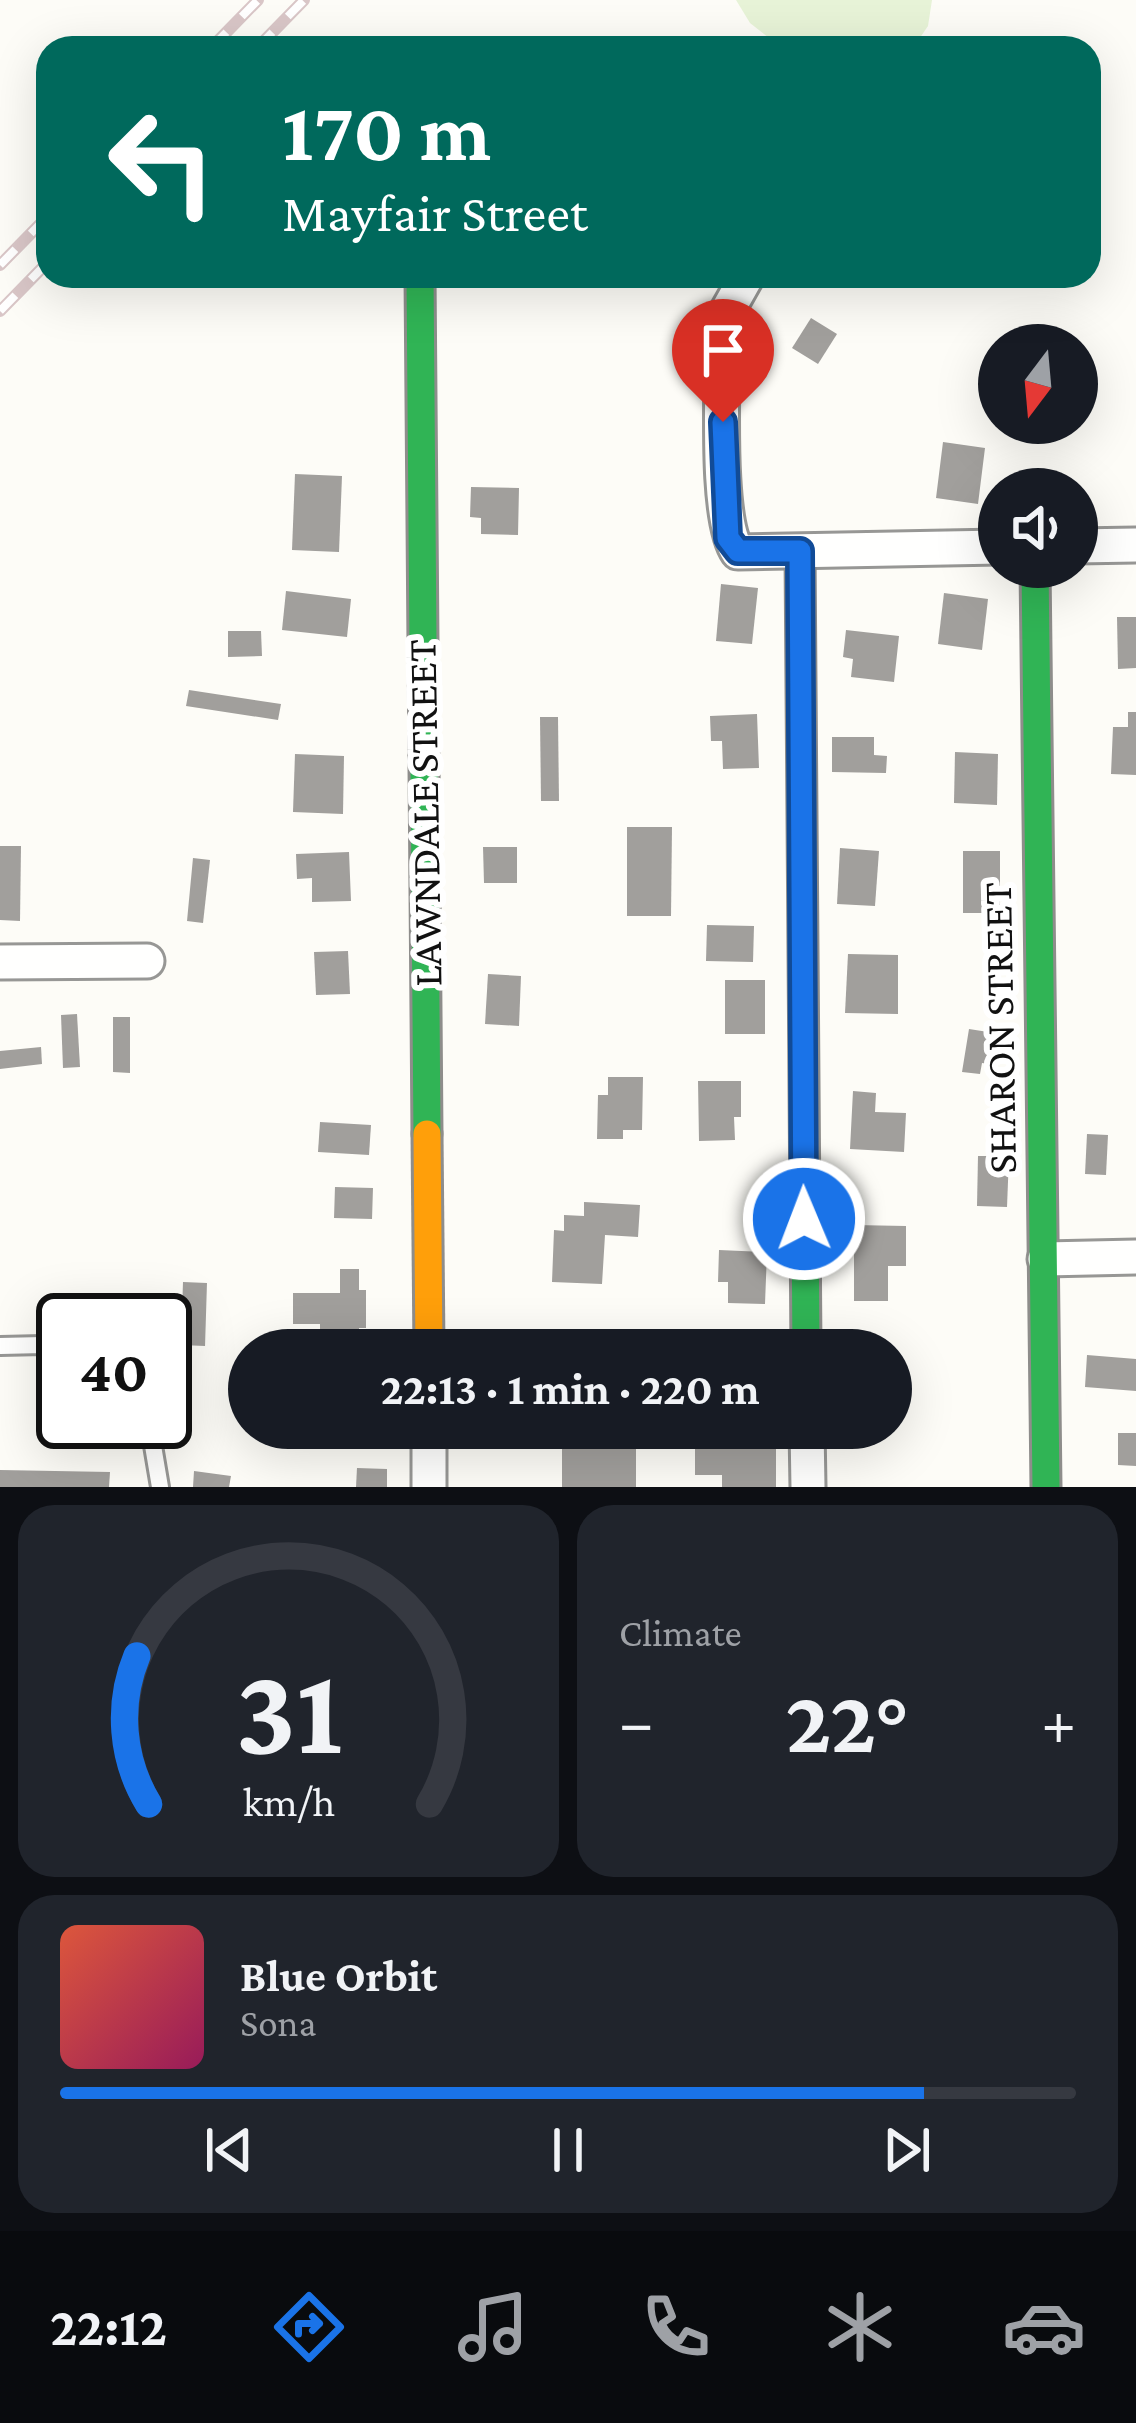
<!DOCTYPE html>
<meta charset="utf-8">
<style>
:root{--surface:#171b24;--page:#20242c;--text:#f1f3f6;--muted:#9ea1a6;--line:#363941;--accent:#1a73e8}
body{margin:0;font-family:"Crimson Pro",serif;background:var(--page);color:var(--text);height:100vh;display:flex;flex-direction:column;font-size:45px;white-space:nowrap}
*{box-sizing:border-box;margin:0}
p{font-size:39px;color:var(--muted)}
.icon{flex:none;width:66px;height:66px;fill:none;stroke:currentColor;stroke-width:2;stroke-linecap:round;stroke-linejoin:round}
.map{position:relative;height:1487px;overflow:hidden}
.sheet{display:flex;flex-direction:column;gap:18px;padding:18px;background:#0d0f14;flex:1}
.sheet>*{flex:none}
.top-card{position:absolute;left:36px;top:36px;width:1065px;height:252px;border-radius:36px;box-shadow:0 12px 48px #0002;background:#00695c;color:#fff;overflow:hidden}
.needle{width:78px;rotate:196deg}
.buttons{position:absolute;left:978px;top:324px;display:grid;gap:24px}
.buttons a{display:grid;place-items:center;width:120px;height:120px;border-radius:50%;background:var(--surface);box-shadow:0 12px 48px #0002;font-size:60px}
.speed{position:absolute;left:36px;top:1293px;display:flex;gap:24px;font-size:60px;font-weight:700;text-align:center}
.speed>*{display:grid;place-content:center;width:156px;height:156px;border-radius:50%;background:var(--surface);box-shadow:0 12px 48px #0002;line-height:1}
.speed .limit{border:6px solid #111;border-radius:18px;background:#fff;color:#111}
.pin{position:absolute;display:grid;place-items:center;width:102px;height:102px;color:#fff;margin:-123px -51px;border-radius:50% 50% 50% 0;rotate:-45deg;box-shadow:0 0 12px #0007}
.pin .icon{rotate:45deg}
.me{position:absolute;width:132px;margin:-66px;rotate:359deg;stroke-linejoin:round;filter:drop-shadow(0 0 9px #0008)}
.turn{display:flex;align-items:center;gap:42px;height:252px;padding:0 48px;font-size:54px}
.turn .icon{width:156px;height:156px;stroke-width:2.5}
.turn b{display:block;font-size:84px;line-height:102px}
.big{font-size:90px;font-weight:700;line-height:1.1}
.sheet .widget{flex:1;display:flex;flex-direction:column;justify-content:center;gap:18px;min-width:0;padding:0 42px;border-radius:36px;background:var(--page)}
.sheet .dial{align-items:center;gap:0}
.dial svg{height:312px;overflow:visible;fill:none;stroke:var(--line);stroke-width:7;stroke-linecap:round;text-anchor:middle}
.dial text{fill:var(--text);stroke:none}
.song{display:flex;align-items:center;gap:36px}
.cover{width:144px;height:144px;border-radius:18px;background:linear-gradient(135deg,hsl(10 70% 55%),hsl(330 70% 35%))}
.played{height:12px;border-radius:6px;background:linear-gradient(90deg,var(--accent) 85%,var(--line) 85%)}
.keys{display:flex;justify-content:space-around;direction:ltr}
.heat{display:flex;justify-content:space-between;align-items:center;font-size:66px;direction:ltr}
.sheet .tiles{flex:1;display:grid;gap:18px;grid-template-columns:1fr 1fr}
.widget:last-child{grid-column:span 2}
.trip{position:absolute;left:228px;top:1329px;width:684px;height:120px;border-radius:60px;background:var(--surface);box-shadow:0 12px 48px #0002;font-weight:700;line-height:120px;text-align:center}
.dock{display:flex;height:192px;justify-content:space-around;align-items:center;background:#090b0e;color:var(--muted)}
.dock .icon{width:84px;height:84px}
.dock .active{color:var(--accent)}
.dock b{font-size:54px;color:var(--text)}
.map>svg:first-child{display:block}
</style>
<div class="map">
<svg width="1136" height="1487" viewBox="0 0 1136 1487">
<rect width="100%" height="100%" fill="#fdfcf7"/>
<!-- green -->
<polygon fill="#e7f3d7" points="736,0 932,0 928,26 913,48 782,48 750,23"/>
<!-- building -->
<g fill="#a19f9c">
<polygon points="811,318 837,334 818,364 792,348"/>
<polygon points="943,442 985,448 978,504 936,498"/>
<polygon points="295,474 342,476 339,552 292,550"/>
<polygon points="471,487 519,488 518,535 481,534 481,518 470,517"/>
<polygon points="721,584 758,588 752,644 716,641"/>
<polygon points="286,591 351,599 347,637 282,630"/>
<polygon points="944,593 988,599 982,650 938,644"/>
<polygon points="1117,617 1136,617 1136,668 1118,669"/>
<polygon points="846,630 899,636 894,682 851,677 853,659 843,657"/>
<polygon points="228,631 261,631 262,656 228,657"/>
<polygon points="189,690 281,704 278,720 186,706"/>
<polygon points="1128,712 1136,712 1136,775 1111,774 1113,727 1128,727"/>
<polygon points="757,714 759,768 723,769 722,741 711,741 710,716"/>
<polygon points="540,717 558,717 559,801 541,801"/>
<polygon points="832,737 874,737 874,755 887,756 886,773 832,772"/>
<polygon points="955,752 998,754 997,805 954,803"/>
<polygon points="295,754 344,756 343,814 293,812"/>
<polygon points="627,827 672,827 671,916 627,916"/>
<polygon points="0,846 21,846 20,921 0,920"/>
<polygon points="483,847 517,847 517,883 484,883"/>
<polygon points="840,848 879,851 875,906 837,904"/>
<rect x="963" y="851" width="37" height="62"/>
<polygon points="349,852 351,901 312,902 312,878 297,879 296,854"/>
<polygon points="193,858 210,860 203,923 187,921"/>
<polygon points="707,925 754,926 753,962 706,961"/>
<polygon points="348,951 350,994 316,995 314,952"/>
<polygon points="848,954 898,955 898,1014 845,1013"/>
<polygon points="488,974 521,976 519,1026 485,1024"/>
<rect x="725" y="980" width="40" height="54"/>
<polygon points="77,1014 80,1067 63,1068 61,1015"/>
<polygon points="113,1017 130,1017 130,1073 113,1072"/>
<polygon points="969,1029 1001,1034 996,1065 982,1063 980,1074 962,1072"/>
<polygon points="41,1047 42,1064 0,1069 0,1051"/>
<polygon points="608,1077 643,1077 642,1130 623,1130 623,1139 597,1139 598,1095 608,1095"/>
<polygon points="698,1081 741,1081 741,1117 734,1117 735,1140 699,1141"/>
<polygon points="853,1091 876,1093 875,1112 906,1113 904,1152 850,1149"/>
<polygon points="320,1122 371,1125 369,1155 318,1152"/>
<polygon points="1087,1134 1108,1135 1106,1175 1085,1174"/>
<polygon points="978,1156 1009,1156 1007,1207 977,1206"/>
<polygon points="335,1187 373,1188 372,1219 334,1218"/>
<polygon points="584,1202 640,1205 638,1237 605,1235 602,1284 552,1282 554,1230 564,1231 564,1215 584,1216"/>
<polygon points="854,1225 906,1226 906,1266 888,1266 888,1301 854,1301"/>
<polygon points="719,1250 767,1252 765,1304 728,1303 728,1282 718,1282"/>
<polygon points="340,1269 359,1269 359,1290 366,1290 366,1328 359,1328 359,1346 320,1346 320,1324 293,1324 293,1293 340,1293"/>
<polygon points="183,1282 207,1283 205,1346 181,1345"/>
<polygon points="1087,1355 1136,1359 1136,1391 1085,1387"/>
<polygon points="65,1422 115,1422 115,1434 65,1436"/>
<polygon points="588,1428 636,1428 636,1487 562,1487 562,1440 588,1440"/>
<polygon points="1118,1433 1136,1433 1136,1466 1118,1465"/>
<polygon points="695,1434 776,1434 776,1487 722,1487 722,1475 695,1475"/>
<polygon points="357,1468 387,1469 387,1487 356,1487"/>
<polygon points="0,1470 110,1472 109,1487 0,1487"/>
<polygon points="194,1471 231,1476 229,1487 193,1487"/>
</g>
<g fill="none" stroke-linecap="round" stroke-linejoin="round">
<!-- lane casing -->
<g stroke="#979795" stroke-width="22">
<g id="lane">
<polyline points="0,1346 43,1345 63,1352"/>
<polyline points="149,1422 160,1487"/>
</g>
</g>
<!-- street casing -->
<g stroke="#979795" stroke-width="39">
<g id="street">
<path d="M747,276L725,315L722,341C723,386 715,520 738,552L999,547"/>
<polyline points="1077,546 1136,545"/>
<polyline points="0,962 147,961"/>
<polyline points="1045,1259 1136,1257"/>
<polyline points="429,1428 429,1487"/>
<polyline points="807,1428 808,1487"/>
</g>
</g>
<!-- fast casing -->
<g stroke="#8e8d8b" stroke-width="33">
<g id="fast">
<polyline points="420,276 427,1134"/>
<polyline points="800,551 806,1350"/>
<polyline points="1035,567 1046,1487"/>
</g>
</g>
<!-- slow casing -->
<g stroke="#8e8d8b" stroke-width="33">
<polyline id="slow" points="427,1134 429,1350"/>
</g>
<!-- lane -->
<use href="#lane" stroke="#fffffe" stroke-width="16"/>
<!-- street -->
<use href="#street" stroke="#fffffe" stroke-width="33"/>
<!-- fast -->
<use href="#fast" stroke="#30b455" stroke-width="27"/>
<!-- slow -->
<use href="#slow" stroke="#ff9f0a" stroke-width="27"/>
<!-- rail casing -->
<g stroke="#d9c6c7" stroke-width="12">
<g id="rail">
<polyline points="211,48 258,0"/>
<polyline points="257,48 304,0"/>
<polyline points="0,265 48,216"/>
<polyline points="0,311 48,262"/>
</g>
</g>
<!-- rail -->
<use href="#rail" stroke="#fff" stroke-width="8" stroke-dasharray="22" stroke-linecap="butt"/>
</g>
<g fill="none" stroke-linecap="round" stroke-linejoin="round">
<!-- route casing -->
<g stroke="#114b97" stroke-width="30">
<polyline id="route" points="723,422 728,538 738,551 800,551 804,1219"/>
</g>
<!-- route -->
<use href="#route" stroke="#1a73e8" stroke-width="21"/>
</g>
<g text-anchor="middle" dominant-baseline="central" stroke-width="12" stroke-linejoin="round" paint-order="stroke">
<!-- street labels -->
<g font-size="42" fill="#111" stroke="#fff">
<text transform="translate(424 813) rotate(-91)">LAWNDALE STREET</text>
<text transform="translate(999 1028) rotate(-91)">SHARON STREET</text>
</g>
</g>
</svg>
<div class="buttons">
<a><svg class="needle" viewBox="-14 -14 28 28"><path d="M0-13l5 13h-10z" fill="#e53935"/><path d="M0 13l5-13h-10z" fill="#9ea1a6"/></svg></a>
<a><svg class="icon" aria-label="sound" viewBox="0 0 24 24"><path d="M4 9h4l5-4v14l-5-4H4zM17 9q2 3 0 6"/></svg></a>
</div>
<div class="speed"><div class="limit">40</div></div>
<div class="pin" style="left:723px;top:422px;background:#d93025"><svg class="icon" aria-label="arrive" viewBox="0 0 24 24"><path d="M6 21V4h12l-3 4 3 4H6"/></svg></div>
<svg class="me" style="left:804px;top:1219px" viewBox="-20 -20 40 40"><circle r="17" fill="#1a73e8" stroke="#fff" stroke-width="3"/><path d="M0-11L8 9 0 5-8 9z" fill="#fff"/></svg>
<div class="trip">22:13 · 1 min · 220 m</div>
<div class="top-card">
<div class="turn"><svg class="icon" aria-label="left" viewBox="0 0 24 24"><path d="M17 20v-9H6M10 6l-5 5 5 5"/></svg><div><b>170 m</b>Mayfair Street</div></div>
</div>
</div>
<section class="sheet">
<div class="tiles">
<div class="widget dial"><svg viewBox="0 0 100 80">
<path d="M14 69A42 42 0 1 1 86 69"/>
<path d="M14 69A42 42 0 0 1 11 31" stroke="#1a73e8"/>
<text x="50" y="56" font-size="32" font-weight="700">31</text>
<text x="50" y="72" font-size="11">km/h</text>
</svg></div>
<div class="widget"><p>Climate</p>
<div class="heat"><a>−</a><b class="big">22°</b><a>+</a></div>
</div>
<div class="widget">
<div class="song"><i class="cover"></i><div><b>Blue Orbit</b><p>Sona</p></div></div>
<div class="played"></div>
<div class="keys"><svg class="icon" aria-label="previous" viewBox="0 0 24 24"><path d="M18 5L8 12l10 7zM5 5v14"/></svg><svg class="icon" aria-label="pause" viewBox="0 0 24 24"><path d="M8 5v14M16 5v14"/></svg><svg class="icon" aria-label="next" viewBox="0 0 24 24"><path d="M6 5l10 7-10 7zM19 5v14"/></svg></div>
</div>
</div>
</section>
<nav class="dock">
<b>22:12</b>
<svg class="icon active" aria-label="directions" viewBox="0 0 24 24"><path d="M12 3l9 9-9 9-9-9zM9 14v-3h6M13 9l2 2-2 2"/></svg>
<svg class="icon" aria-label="music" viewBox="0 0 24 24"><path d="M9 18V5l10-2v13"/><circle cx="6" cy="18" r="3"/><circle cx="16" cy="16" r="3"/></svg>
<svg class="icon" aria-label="phone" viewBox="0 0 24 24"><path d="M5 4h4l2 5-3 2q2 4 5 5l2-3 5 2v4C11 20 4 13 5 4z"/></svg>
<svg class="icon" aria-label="climate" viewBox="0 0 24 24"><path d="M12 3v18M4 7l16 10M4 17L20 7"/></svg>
<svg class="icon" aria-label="car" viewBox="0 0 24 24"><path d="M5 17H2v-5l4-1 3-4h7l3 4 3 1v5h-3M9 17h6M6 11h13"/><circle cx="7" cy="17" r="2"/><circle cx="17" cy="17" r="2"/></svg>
</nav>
